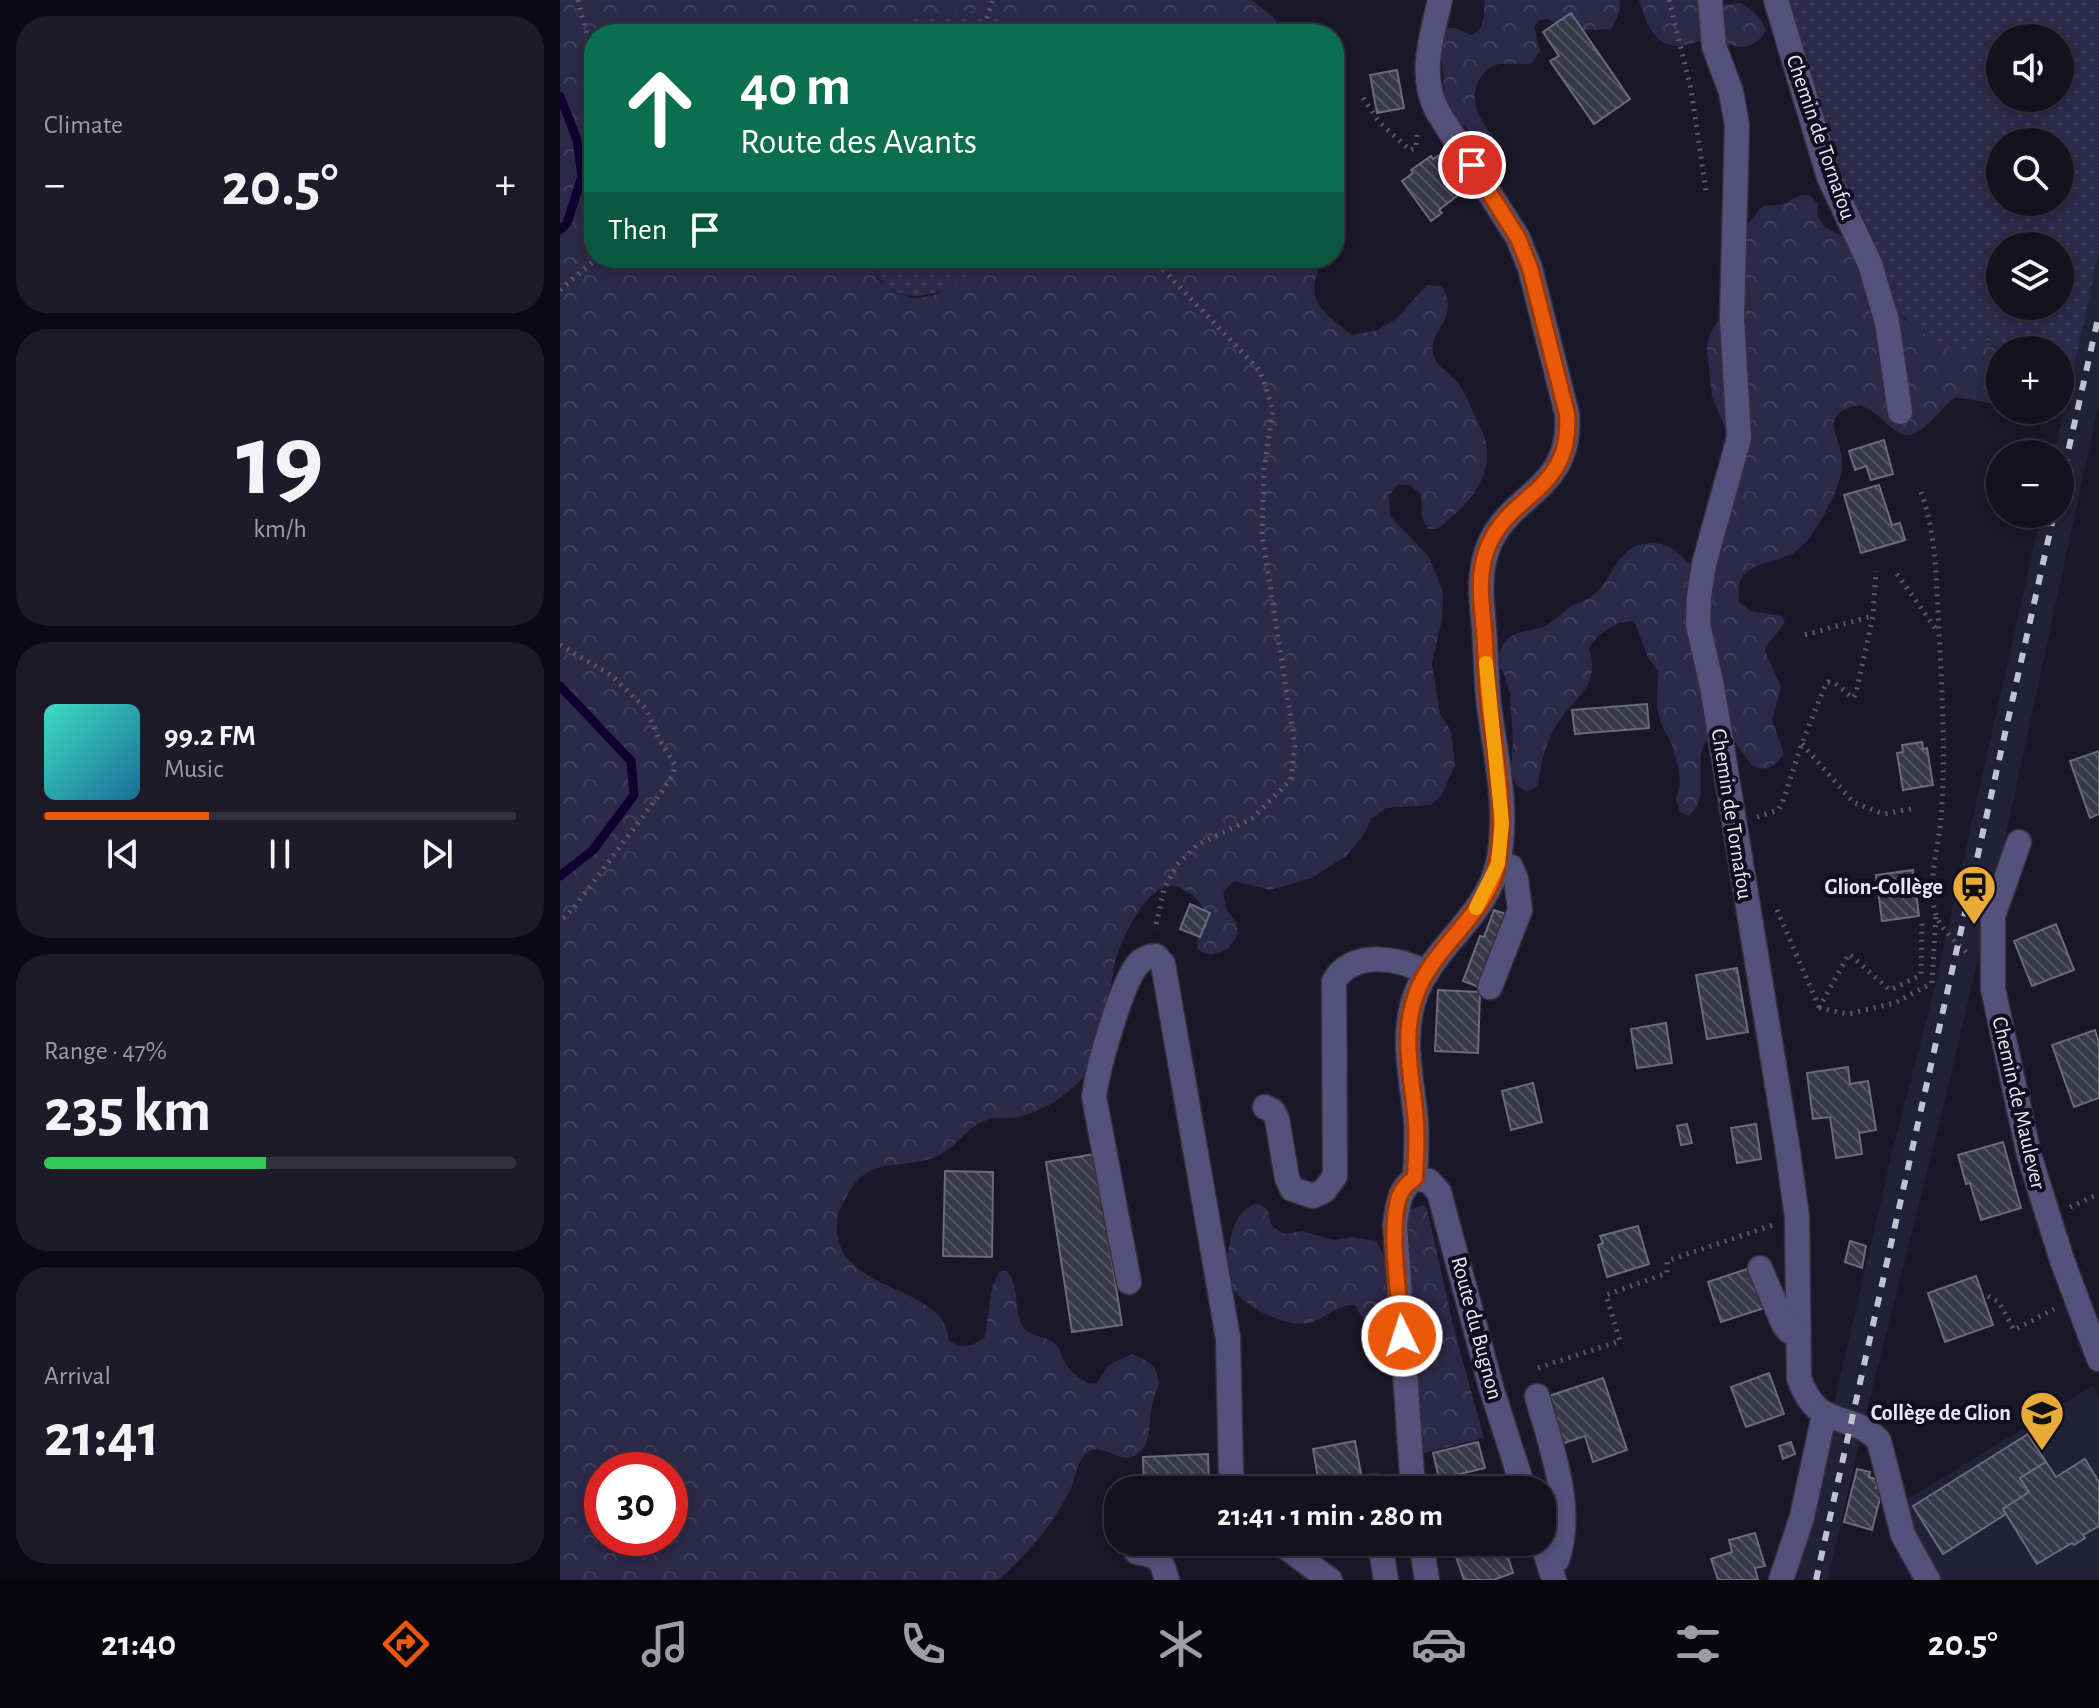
<!DOCTYPE html>
<meta charset="utf-8">
<style>
:root{--surface:#14121e;--page:#1d1b27;--text:#f1f3f6;--muted:#9d9ea4;--line:#33323c;--accent:#ea580c}
body{margin:0;font-family:"Alegreya Sans",sans-serif;background:var(--page);color:var(--text);height:100vh;display:flex;flex-direction:column;font-size:30px;white-space:nowrap}
*{box-sizing:border-box;margin:0}
p{font-size:26px;color:var(--muted)}
.icon{flex:none;width:44px;height:44px;fill:none;stroke:currentColor;stroke-width:2;stroke-linecap:round;stroke-linejoin:round}
.map{position:relative;flex:1;overflow:hidden}
.details{display:flex;flex-direction:column;gap:16px;padding:16px;background:#0b0a10;width:560px}
.details>*{flex:none}
.guide{position:absolute;left:24px;top:24px;width:760px;height:244px;border-radius:32px;box-shadow:0 4px 12px #0003,0 0 0 2px var(--line);background:#0b6e4f;color:#fff;overflow:hidden}
.tools{position:absolute;left:1426px;top:24px;display:grid;gap:16px}
.tools a{display:grid;place-items:center;width:88px;height:88px;border-radius:50%;background:var(--surface);box-shadow:0 4px 12px #0003,0 0 0 2px var(--line);font-size:40px}
.speed{position:absolute;left:24px;top:1452px;display:flex;gap:16px;font-size:40px;font-weight:700;text-align:center}
.speed>*{display:grid;place-content:center;width:104px;height:104px;border-radius:50%;background:var(--surface);box-shadow:0 4px 12px #0003,0 0 0 2px var(--line);line-height:1}
.speed .limit{border:12px solid #d22;background:#fff;color:#111}
.pin{position:absolute;display:grid;place-items:center;width:68px;height:68px;color:#fff;margin:-34px;border:4px solid #fff;border-radius:50%;box-shadow:0 2px 8px #0007}
.me{position:absolute;width:88px;margin:-44px;rotate:356deg;stroke-linejoin:round;filter:drop-shadow(0 0 6px #0008)}
.turn{display:flex;align-items:center;gap:28px;height:168px;padding:0 24px;font-size:36px}
.turn .icon{width:104px;height:104px;stroke-width:2.5}
.turn b{display:block;font-size:56px;line-height:68px}
.then{display:flex;align-items:center;height:76px;padding:0 24px;background:#0003;gap:16px;font-size:30px}
.big{font-size:60px;font-weight:700;line-height:1.1}
.details .card{flex:1;display:flex;flex-direction:column;justify-content:center;gap:12px;min-width:0;padding:0 28px;border-radius:32px;background:var(--page)}
.details .dial{align-items:center;gap:0}
.dial b{font-size:104px;line-height:1}
.song{display:flex;align-items:center;gap:24px}
.cover{width:96px;height:96px;border-radius:12px;background:linear-gradient(135deg,hsl(170 70% 55%),hsl(200 70% 35%))}
.played{height:8px;border-radius:4px;background:linear-gradient(90deg,var(--accent) 35%,var(--line) 35%)}
.keys{display:flex;justify-content:space-around;direction:ltr}
.heat{display:flex;justify-content:space-between;align-items:center;font-size:44px;direction:ltr}
.charge{height:12px;border-radius:6px;background:linear-gradient(90deg,#34c759 47%,var(--line) 0)}
.trip{position:absolute;left:544px;top:1476px;width:452px;height:80px;border-radius:32px;background:var(--surface);box-shadow:0 4px 12px #0003,0 0 0 2px var(--line);font-weight:700;line-height:80px;text-align:center}
.tab-bar{display:flex;height:128px;justify-content:space-around;align-items:center;background:#08070c;color:var(--muted)}
.tab-bar .icon{width:56px;height:56px}
.tab-bar .active{color:var(--accent)}
.tab-bar b{font-size:36px;color:var(--text)}
main{display:flex;flex:1;min-height:0}
.map>svg:first-child{display:block}
</style>
<main>
<section class="details">
<div class="card"><p>Climate</p>
<div class="heat"><a>−</a><b class="big">20.5°</b><a>+</a></div>
</div>
<div class="card dial"><b>19</b><p>km/h</p></div>
<div class="card">
<div class="song"><i class="cover"></i><div><b>99.2 FM</b><p>Music</p></div></div>
<div class="played"></div>
<div class="keys"><svg class="icon" aria-label="previous" viewBox="0 0 24 24"><path d="M18 5L8 12l10 7zM5 5v14"/></svg><svg class="icon" aria-label="pause" viewBox="0 0 24 24"><path d="M8 5v14M16 5v14"/></svg><svg class="icon" aria-label="next" viewBox="0 0 24 24"><path d="M6 5l10 7-10 7zM19 5v14"/></svg></div>
</div>
<div class="card"><p>Range · 47%</p><b class="big">235 km</b><div class="charge"></div></div>
<div class="card"><p>Arrival</p><b class="big">21:41</b></div>
</section>
<div class="map">
<svg width="1539" height="1580" viewBox="0 0 1539 1580">
<defs>
<pattern id="grass-dots" width="8" height="8" patternUnits="userSpaceOnUse" patternTransform="scale(2)"><rect width="8" height="8" fill="#2d2949"/><path d="M2 2h.1M6 6h.1" fill="none" stroke="#413e5b" stroke-width="1.8" stroke-linecap="round"/></pattern>
<pattern id="forest-crowns" width="20" height="18" patternUnits="userSpaceOnUse" patternTransform="scale(2)"><rect width="20" height="18" fill="#2d2949"/><path d="M2 6a3 3 0 1 1 6 0M12 15a3 3 0 1 1 6 0" fill="none" stroke="#413e5b"/></pattern>
<pattern id="building-back-hatch" width="6" height="6" patternUnits="userSpaceOnUse" patternTransform="scale(2)"><rect width="6" height="6" fill="#393849"/><path d="M-1 5l2 2M0 0l6 6M5-1l2 2" fill="none" stroke="#565564"/></pattern>
</defs>
<rect width="100%" height="100%" fill="#1a1828"/>
<!-- built -->
<g fill="#232137">
<polygon points="1539,253 1539,403 1435,885 1383,1109 1305,1417 1268,1580 1237,1580 1268,1430 1332,1153 1375,986 1481,514 1500,514 1500,454 1494,454"/>
<polygon points="1534,1385 1539,1401 1539,1580 1382,1580 1366,1562 1340,1504"/>
</g>
<!-- grass -->
<g fill="url(#grass-dots)" fill-rule="evenodd">
<path d="M1220,0H1539V253L1509,389L1500,386V350H1446L1445,348L1419,347L1408,356H1400L1352,326L1335,308L1308,253ZM1440,38H1500V98H1440ZM1440,142H1500V202H1440ZM1440,246H1500V306H1440Z"/>
<polygon points="418,10 467,29 473,34 294,34 322,30 351,19"/>
<path d="M315,258H442C412,275 366,311 332,289C321,282 317,278 312,266Z"/>
</g>
<!-- forest -->
<g fill="url(#forest-crowns)" fill-rule="evenodd">
<path d="M0,0H692L713,17L724,34H473L467,29L418,10L351,19L322,30L294,34H34V258H315L312,266L317,279L337,292L353,298L372,296L442,258H763C743,301 760,309 792,335L818,330L836,319L867,285L881,286C902,317 868,330 873,354C877,368 889,372 897,382C906,394 911,407 917,420C920,428 925,436 926,443C933,480 904,509 877,529H868L862,518L861,494L850,485L838,484L829,496L830,516L868,556L883,591L882,619L872,664L880,714L891,731L895,765L881,796L871,805L826,808L811,819L803,836L786,856L752,878L710,890L674,881L663,892L667,911L676,922L678,934L668,949L651,955L638,950C634,935 649,917 640,903C634,894 619,885 609,886C584,890 561,939 555,962C552,976 551,990 547,1003C544,1013 538,1022 537,1032C535,1047 537,1058 527,1072C510,1095 479,1115 451,1118C444,1119 434,1117 427,1120C408,1126 396,1147 379,1155C341,1173 308,1152 286,1198C283,1203 279,1210 278,1215C266,1283 352,1283 381,1318C386,1325 388,1333 389,1341C403,1349 413,1347 425,1337L432,1287L440,1271H447C460,1287 453,1307 462,1325C468,1337 484,1335 494,1343C500,1348 500,1352 503,1359C509,1372 518,1377 530,1384L537,1383L549,1365L572,1354C581,1358 592,1362 596,1371C597,1373 599,1382 599,1383C598,1389 594,1395 593,1401C589,1414 591,1430 586,1443C584,1448 579,1454 574,1456C556,1465 541,1437 524,1456C515,1466 516,1479 510,1490C493,1525 467,1554 438,1580H0ZM42,1470H110V1538H42Z"/>
<path d="M925,0H1059C1062,11 1056,20 1051,29L1010,31L988,19L979,20L974,27L980,51L972,63C961,65 951,63 940,64C920,67 910,92 917,110C920,120 928,129 934,138L931,143C921,143 918,137 910,131C883,110 885,103 883,70C882,51 872,47 888,28H895L911,35C926,29 923,14 925,0Z"/>
<path d="M1079,0H1158L1160,5L1181,3C1193,10 1201,17 1206,30C1203,37 1196,43 1188,46C1175,50 1159,38 1145,40C1131,42 1118,51 1103,42C1088,33 1085,16 1079,0Z"/>
<path d="M1241,195H1249L1258,204L1257,215L1265,227L1292,242L1342,317L1352,326L1400,356H1408L1428,340C1435,341 1442,343 1446,350H1440V396L1430,403L1396,397C1379,407 1358,448 1336,431C1324,422 1316,411 1300,405C1256,413 1281,435 1282,462C1282,478 1275,495 1267,509C1259,524 1248,544 1233,553C1217,563 1187,562 1179,583C1178,588 1179,597 1179,602L1190,611L1222,616L1225,622C1218,633 1210,639 1205,651L1221,687L1212,720L1224,754C1214,767 1208,771 1193,767L1175,742L1165,734L1147,739C1131,762 1153,799 1128,816L1120,812L1116,799L1120,784L1119,770L1111,742L1102,726L1097,708L1098,672L1088,658L1074,621C1057,621 1037,633 1029,648C1042,690 1010,699 993,731C984,749 980,766 978,786L966,792L956,784L951,772L953,740L950,694L944,674L937,664C939,654 941,643 950,637C959,630 975,631 985,626C994,621 1002,613 1010,607C1017,603 1026,601 1032,596C1052,582 1057,548 1083,544C1122,538 1120,568 1152,575L1157,569L1146,520L1148,502L1159,480L1168,434L1152,397L1147,348L1150,333L1176,295L1185,227L1203,206L1222,205Z"/>
<path d="M698,1203L707,1209L712,1226L724,1234L742,1231L773,1240L792,1237L816,1241C832,1265 835,1298 816,1322L804,1321L795,1305C777,1304 765,1319 749,1323C725,1328 679,1305 669,1283C664,1272 667,1258 669,1246C673,1226 678,1209 698,1203Z"/>
<polygon points="863,1205 867,1209 894,1329 924,1438 856,1455 846,1218 850,1210"/>
</g>
<g fill="none" stroke-linecap="round" stroke-linejoin="round">
<!-- stream -->
<g stroke="#0f0030" stroke-width="9">
<polyline points="0,96 17,140 22,176 7,223 0,230"/>
<polyline points="0,686 71,761 74,795 33,850 0,876"/>
</g>
</g>
<!-- building -->
<g fill="url(#building-back-hatch)" stroke="#6b6a7e" stroke-width="2">
<polygon points="1011,13 1070,99 1034,124 990,61 999,56 983,32"/>
<polygon points="837,70 844,108 817,113 810,75"/>
<polygon points="882,153 907,188 879,210 882,213 871,221 842,181 853,173 851,170 871,156 873,159"/>
<polygon points="1324,440 1333,474 1311,480 1306,466 1295,470 1289,451"/>
<polygon points="1319,485 1332,525 1340,523 1345,540 1301,553 1284,495"/>
<polygon points="1087,704 1089,728 1015,734 1012,710"/>
<polygon points="1362,742 1363,749 1367,748 1373,785 1343,790 1337,753 1343,752 1342,745"/>
<polygon points="1539,751 1539,814 1530,818 1510,761"/>
<polygon points="1353,870 1359,916 1322,921 1316,875"/>
<polygon points="630,904 650,913 640,937 620,929"/>
<polygon points="934,910 949,915 921,988 903,981 920,936 924,937"/>
<polygon points="1496,924 1514,970 1472,986 1454,941"/>
<polygon points="1177,968 1188,1032 1147,1039 1136,975"/>
<polygon points="878,990 920,992 918,1053 875,1051"/>
<polygon points="1106,1023 1112,1063 1077,1068 1071,1029"/>
<polygon points="1535,1030 1539,1043 1539,1098 1514,1107 1492,1045"/>
<polygon points="1288,1067 1290,1084 1308,1081 1316,1130 1299,1133 1302,1154 1276,1158 1270,1117 1253,1119 1247,1073"/>
<polygon points="973,1083 982,1122 951,1130 942,1091"/>
<polygon points="1127,1124 1132,1143 1121,1145 1117,1126"/>
<polygon points="1196,1124 1201,1159 1177,1163 1171,1128"/>
<polygon points="1443,1142 1461,1208 1421,1220 1410,1183 1406,1184 1398,1155"/>
<polygon points="535,1154 562,1325 512,1332 486,1162"/>
<polygon points="385,1171 433,1172 432,1257 383,1256"/>
<polygon points="1078,1226 1089,1264 1047,1277 1038,1245 1043,1243 1040,1236"/>
<polygon points="1290,1241 1306,1246 1302,1268 1285,1262"/>
<polygon points="1190,1268 1204,1308 1161,1322 1148,1282"/>
<polygon points="1416,1276 1433,1325 1385,1342 1368,1293"/>
<polygon points="1209,1373 1224,1414 1186,1427 1171,1387"/>
<polygon points="1043,1378 1067,1450 1033,1462 1025,1436 999,1445 983,1398"/>
<polygon points="1468,1434 1486,1462 1460,1478 1469,1492 1443,1509 1446,1514 1383,1554 1353,1506"/>
<polygon points="795,1441 804,1490 760,1490 753,1449"/>
<polygon points="918,1442 925,1468 879,1479 873,1453"/>
<polygon points="1231,1442 1235,1454 1223,1459 1219,1446"/>
<polygon points="648,1454 649,1490 584,1490 583,1457"/>
<polygon points="1525,1459 1539,1482 1539,1526 1523,1535 1525,1538 1514,1545 1512,1543 1477,1564 1443,1509 1469,1492 1460,1478 1486,1462 1496,1477"/>
<polygon points="1297,1469 1310,1472 1309,1477 1319,1480 1316,1488 1322,1490 1312,1530 1284,1522"/>
<polygon points="1195,1533 1205,1566 1195,1568 1198,1580 1158,1580 1151,1559 1172,1552 1169,1540"/>
<polygon points="891,1542 943,1542 953,1573 933,1580 904,1580"/>
</g>
<g fill="none" stroke-linecap="round" stroke-linejoin="round">
<!-- minor casing -->
<g stroke="#333140" stroke-width="27">
<g id="minor">
<path d="M1150,0L1154,46L1171,92L1177,125L1172,319L1179,438L1144,564L1139,596L1138,625L1152,686L1227,1145L1237,1217L1239,1378C1258,1433 1290,1409 1319,1441L1343,1535L1368,1580"/>
<polyline points="1216,0 1269,177 1310,264 1327,322 1340,412"/>
<polyline points="1459,842 1433,916 1433,989 1469,1155 1502,1260 1539,1359"/>
<polyline points="930,987 960,910 956,879 951,867 938,864"/>
<path d="M705,1107L713,1111L717,1119L727,1178L732,1189L753,1196L764,1191L775,1176L774,981C794,949 840,958 867,973"/>
<path d="M855,1178C856,1156 858,1133 855,1111C850,1070 841,1031 857,991C876,945 928,913 938,863C949,811 936,758 929,706C926,680 926,653 924,627C922,604 919,584 924,561C939,492 1013,497 1007,414L970,268L958,238L879,114C858,78 871,39 880,0"/>
<polyline points="855,1178 869,1181 879,1192 931,1387 964,1490"/>
<polyline points="1200,1268 1224,1325 1229,1331 1238,1334"/>
<path d="M569,1282L534,1097C537,1071 562,980 579,963C584,958 589,956 596,956L603,964L668,1338L671,1474L676,1490"/>
<path d="M977,1396C991,1447 1015,1507 997,1560L989,1563"/>
<polyline points="813,1486 813,1490"/>
<path d="M853,1490L835,1225C838,1205 838,1190 855,1178"/>
<path d="M570,1542L577,1552C600,1557 600,1556 607,1580"/>
<polyline points="719,1542 770,1580"/>
<polyline points="820,1542 826,1580"/>
<polyline points="861,1542 867,1580"/>
<polyline points="982,1542 994,1580"/>
<polyline points="1221,1580 1242,1517 1264,1415"/>
</g>
</g>
<!-- path -->
<g stroke="#5c5a69" stroke-width="5" stroke-dasharray="2 6" stroke-linecap="butt">
<polyline points="18,0 34,63"/>
<polyline points="1109,0 1131,89 1146,191"/>
<polyline points="427,34 426,20 433,0"/>
<polyline points="803,98 819,122 850,150 856,148 857,131"/>
<polyline points="592,258 700,371 713,409 704,469 702,534 735,746 731,779 693,818 637,845 617,865 604,889 595,930"/>
<polyline points="0,290 37,258"/>
<path d="M1361,492C1377,536 1376,583 1379,630C1382,693 1386,755 1381,818C1379,848 1366,884 1376,915C1382,930 1395,941 1406,952"/>
<polyline points="1337,574 1378,632"/>
<polyline points="1245,635 1312,616"/>
<polyline points="0,645 51,675 86,709 100,741 115,765 113,775 102,791 13,909 0,921"/>
<polyline points="1242,744 1294,803 1324,814 1356,808"/>
<polyline points="1197,817 1218,810 1222,804 1242,743 1265,686 1268,682 1275,683 1293,698 1296,693 1313,616 1316,571"/>
<polyline points="1217,910 1259,1007"/>
<polyline points="1259,1008 1289,954 1330,990 1361,975 1362,918"/>
<polyline points="1259,1008 1288,1014 1335,1003 1372,983 1376,915"/>
<polyline points="1510,1207 1539,1194"/>
<polyline points="1428,1296 1439,1302 1454,1330 1494,1309"/>
<polyline points="978,1368 1060,1341 1046,1295 1107,1273 1107,1261 1213,1225"/>
</g>
<!-- minor -->
<use href="#minor" stroke="#56517b" stroke-width="24"/>
<!-- rail -->
<g stroke="#c2c1ce" stroke-width="6" stroke-dasharray="10 10" stroke-linecap="butt">
<polyline points="1500,488 1539,314"/>
<polyline points="1256,1580 1494,514"/>
</g>
</g>
<g fill="none" stroke-linecap="round" stroke-linejoin="round">
<!-- route casing -->
<g stroke="#983908" stroke-width="20">
<path id="route" d="M842,1336C840,1300 828,1229 839,1197C843,1187 848,1183 855,1178C856,1156 858,1133 855,1112C851,1070 841,1033 857,992C875,944 931,912 938,860C946,806 935,756 929,704C926,680 926,655 924,631C922,606 918,584 924,559C941,492 1013,497 1007,414L970,268L958,238L912,165"/>
</g>
<!-- route -->
<use href="#route" stroke="#ea580c" stroke-width="14"/>
<!-- slow -->
<polyline stroke="#f59e0b" stroke-width="14" points="916,908 938,864 942,823 926,663"/>
</g>
<!-- icons -->
<defs>
<g id="station-pin" transform="scale(2.3)"><path d="M0 17L-7.5 6A9.5 9.5 0 1 1 7.5 6Z" fill="#e8ab37" stroke="#110f1f"/><path d="M-3-6H3Q5-6 5-4V2Q5 4 3 4L4.5 6H3L1.5 4h-3L-3 6H-4.5L-3 4Q-5 4-5 2V-4Q-5-6-3-6ZM-3.5-4v3h7v-3ZM-3.5 1v1.5H-2V1ZM2 1v1.5H3.5V1Z" fill="#111"/></g>
<g id="school-pin" transform="scale(2.3)"><path d="M0 17L-7.5 6A9.5 9.5 0 1 1 7.5 6Z" fill="#e8ab37" stroke="#110f1f"/><path d="M0-5L7-2L0 1L-7-2ZM-4 1L0 2.5L4 1V4Q0 6-4 4Z" fill="#111"/></g>
</defs>
<g fill-rule="evenodd">
<use href="#station-pin" x="1414" y="887"/>
<use href="#school-pin" x="1482" y="1413"/>
</g>
<g text-anchor="middle" dominant-baseline="central" stroke-width="8" stroke-linejoin="round" paint-order="stroke">
<!-- street labels -->
<g font-size="22" fill="#e8e7f3" stroke="#110f1f">
<text transform="translate(1261 137) rotate(71)">Chemin de Tornafou</text>
<text transform="translate(1172 814) rotate(81)">Chemin de Tornafou</text>
<text transform="translate(1459 1103) rotate(77)">Chemin de Maulever</text>
<text transform="translate(917 1328) rotate(75)">Route du Bugnon</text>
</g>
<!-- poi labels -->
<g font-size="22" font-weight="bold" fill="#e8e7f3" stroke="#110f1f" text-anchor="end">
<text x="1383" y="887">Glion-Collège</text>
<text x="1451" y="1413">Collège de Glion</text>
</g>
</g>
</svg>
<div class="tools">
<a><svg class="icon" aria-label="sound" viewBox="0 0 24 24"><path d="M4 9h4l5-4v14l-5-4H4zM17 9q2 3 0 6"/></svg></a>
<a><svg class="icon" aria-label="search" viewBox="0 0 24 24"><circle cx="10" cy="10" r="6"/><path d="M15 15l6 6"/></svg></a>
<a><svg class="icon" aria-label="layers" viewBox="0 0 24 24"><path d="M12 4l9 5-9 5-9-5zM3 14l9 5 9-5"/></svg></a>
<a>+</a>
<a>−</a>
</div>
<div class="speed"><div class="limit">30</div></div>
<div class="pin" style="left:912px;top:165px;background:#d93025"><svg class="icon" aria-label="arrive" viewBox="0 0 24 24"><path d="M6 21V4h12l-3 4 3 4H6"/></svg></div>
<svg class="me" style="left:842px;top:1336px" viewBox="-20 -20 40 40"><circle r="17" fill="#ea580c" stroke="#fff" stroke-width="3"/><path d="M0-11L8 9 0 5-8 9z" fill="#fff"/></svg>
<div class="trip">21:41 · 1 min · 280 m</div>
<div class="guide">
<div class="turn"><svg class="icon" aria-label="ahead" viewBox="0 0 24 24"><path d="M12 20V5M6 11l6-6 6 6"/></svg><div><b>40 m</b>Route des Avants</div></div>
<div class="then">Then<svg class="icon" aria-label="arrive" viewBox="0 0 24 24"><path d="M6 21V4h12l-3 4 3 4H6"/></svg></div>
</div>
</div>
</main>
<nav class="tab-bar">
<b>21:40</b>
<svg class="icon active" aria-label="directions" viewBox="0 0 24 24"><path d="M12 3l9 9-9 9-9-9zM9 14v-3h6M13 9l2 2-2 2"/></svg>
<svg class="icon" aria-label="music" viewBox="0 0 24 24"><path d="M9 18V5l10-2v13"/><circle cx="6" cy="18" r="3"/><circle cx="16" cy="16" r="3"/></svg>
<svg class="icon" aria-label="phone" viewBox="0 0 24 24"><path d="M5 4h4l2 5-3 2q2 4 5 5l2-3 5 2v4C11 20 4 13 5 4z"/></svg>
<svg class="icon" aria-label="climate" viewBox="0 0 24 24"><path d="M12 3v18M4 7l16 10M4 17L20 7"/></svg>
<svg class="icon" aria-label="car" viewBox="0 0 24 24"><path d="M5 17H2v-5l4-1 3-4h7l3 4 3 1v5h-3M9 17h6M6 11h13"/><circle cx="7" cy="17" r="2"/><circle cx="17" cy="17" r="2"/></svg>
<svg class="icon" aria-label="filters" viewBox="0 0 24 24"><path d="M4 7h16M4 17h16"/><circle cx="9" cy="7" r="2"/><circle cx="15" cy="17" r="2"/></svg>
<b>20.5°</b>
</nav>
